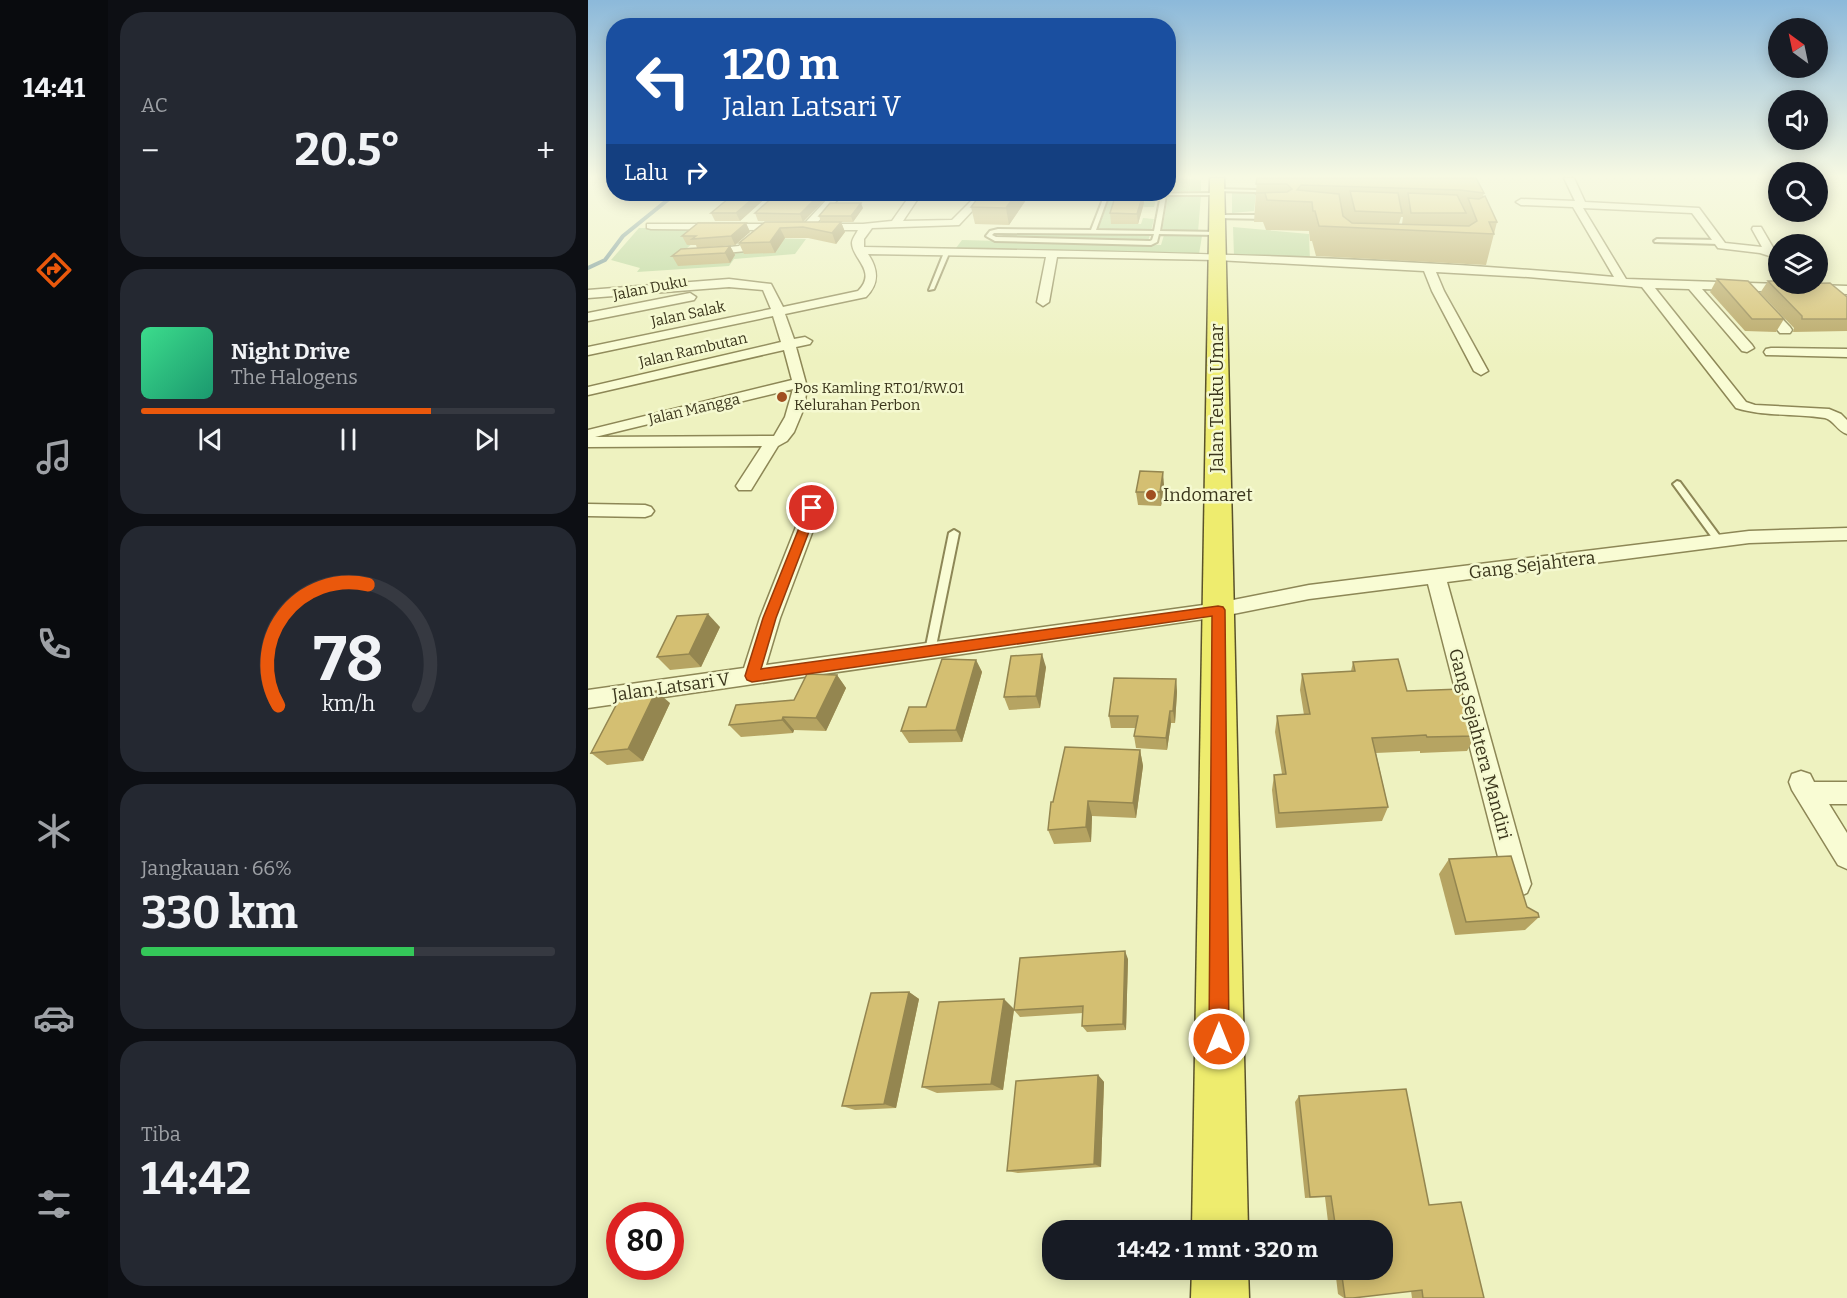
<!DOCTYPE html>
<html lang="id">
<meta charset="utf-8">
<style>
:root{--surface:#171b24;--page:#242831;--text:#f1f3f6;--muted:#9ea1a6;--line:#363941;--accent:#ea580c}
body{margin:0;font-family:Bitter,serif;background:var(--page);color:var(--text);height:100vh;display:flex;flex-direction:column;font-size:22px;white-space:nowrap}
*{box-sizing:border-box;margin:0}
p{font-size:20px;color:var(--muted)}
.icon{flex:none;width:33px;height:33px;fill:none;stroke:currentColor;stroke-width:2;stroke-linecap:round;stroke-linejoin:round}
.map{position:relative;flex:1;overflow:hidden}
.panel{display:flex;flex-direction:column;gap:12px;padding:12px;background:#0d0f14;width:480px}
.panel>*{flex:none}
.guide{position:absolute;left:18px;top:18px;width:570px;height:183px;border-radius:24px;box-shadow:0 3px 15px #0003;background:#1a4fa0;color:#fff;overflow:hidden}
.needle{width:39px;rotate:327deg}
.buttons{position:absolute;left:1180px;top:18px;display:grid;gap:12px}
.buttons a{display:grid;place-items:center;width:60px;height:60px;border-radius:50%;background:var(--surface);box-shadow:0 3px 15px #0003;font-size:30px}
.speed{position:absolute;left:18px;top:1202px;display:flex;gap:12px;font-size:30px;font-weight:700;text-align:center}
.speed>*{display:grid;place-content:center;width:78px;height:78px;border-radius:50%;background:var(--surface);box-shadow:0 3px 15px #0003;line-height:1}
.speed .limit{border:9px solid #d22;background:#fff;color:#111}
.pin{position:absolute;display:grid;place-items:center;width:51px;height:51px;color:#fff;margin:-26px;border:3px solid #fff;border-radius:50%;box-shadow:0 2px 6px #0007}
.me{position:absolute;width:66px;margin:-33px;rotate:0deg;stroke-linejoin:round;filter:drop-shadow(0 0 4px #0008)}
.turn{display:flex;align-items:center;gap:21px;height:126px;padding:0 18px;font-size:27px}
.turn .icon{width:78px;height:78px;stroke-width:2.5}
.turn b{display:block;font-size:42px;line-height:51px}
.then{display:flex;align-items:center;height:57px;padding:0 18px;background:#0003;gap:12px;font-size:22px}
.big{font-size:45px;font-weight:700;line-height:1.1}
.panel .card{flex:1;display:flex;flex-direction:column;justify-content:center;gap:9px;min-width:0;padding:0 21px;border-radius:24px;background:var(--page)}
.panel .dial{align-items:center;gap:0}
.dial svg{height:156px;overflow:visible;fill:none;stroke:var(--line);stroke-width:7;stroke-linecap:round;text-anchor:middle}
.dial text{fill:var(--text);stroke:none}
.song{display:flex;align-items:center;gap:18px}
.cover{width:72px;height:72px;border-radius:9px;background:linear-gradient(135deg,hsl(150 70% 55%),hsl(160 70% 35%))}
.played{height:6px;border-radius:3px;background:linear-gradient(90deg,var(--accent) 70%,var(--line) 70%)}
.keys{display:flex;justify-content:space-around;direction:ltr}
.heat{display:flex;justify-content:space-between;align-items:center;font-size:33px;direction:ltr}
.charge{height:9px;border-radius:4px;background:linear-gradient(90deg,#34c759 66%,var(--line) 0)}
.trip{position:absolute;left:454px;top:1220px;width:351px;height:60px;border-radius:24px;background:var(--surface);box-shadow:0 3px 15px #0003;font-weight:700;line-height:60px;text-align:center}
main{display:flex;flex:1;min-height:0}
.tab-bar{display:flex;flex-direction:column;width:108px;justify-content:space-around;align-items:center;background:#090b0e;color:var(--muted)}
.tab-bar .icon{width:42px;height:42px}
.tab-bar .active{color:var(--accent)}
.tab-bar b{font-size:27px;color:var(--text)}
.map>svg:first-child{display:block}
</style>
<main>
<nav class="tab-bar">
<b>14:41</b>
<svg class="icon active" aria-label="directions" viewBox="0 0 24 24"><path d="M12 3l9 9-9 9-9-9zM9 14v-3h6M13 9l2 2-2 2"/></svg>
<svg class="icon" aria-label="music" viewBox="0 0 24 24"><path d="M9 18V5l10-2v13"/><circle cx="6" cy="18" r="3"/><circle cx="16" cy="16" r="3"/></svg>
<svg class="icon" aria-label="phone" viewBox="0 0 24 24"><path d="M5 4h4l2 5-3 2q2 4 5 5l2-3 5 2v4C11 20 4 13 5 4z"/></svg>
<svg class="icon" aria-label="climate" viewBox="0 0 24 24"><path d="M12 3v18M4 7l16 10M4 17L20 7"/></svg>
<svg class="icon" aria-label="car" viewBox="0 0 24 24"><path d="M5 17H2v-5l4-1 3-4h7l3 4 3 1v5h-3M9 17h6M6 11h13"/><circle cx="7" cy="17" r="2"/><circle cx="17" cy="17" r="2"/></svg>
<svg class="icon" aria-label="filters" viewBox="0 0 24 24"><path d="M4 7h16M4 17h16"/><circle cx="9" cy="7" r="2"/><circle cx="15" cy="17" r="2"/></svg>
</nav>
<section class="panel">
<div class="card"><p>AC</p>
<div class="heat"><a>−</a><b class="big">20.5°</b><a>+</a></div>
</div>
<div class="card">
<div class="song"><i class="cover"></i><div><b>Night Drive</b><p>The Halogens</p></div></div>
<div class="played"></div>
<div class="keys"><svg class="icon" aria-label="previous" viewBox="0 0 24 24"><path d="M18 5L8 12l10 7zM5 5v14"/></svg><svg class="icon" aria-label="pause" viewBox="0 0 24 24"><path d="M8 5v14M16 5v14"/></svg><svg class="icon" aria-label="next" viewBox="0 0 24 24"><path d="M6 5l10 7-10 7zM19 5v14"/></svg></div>
</div>
<div class="card dial"><svg viewBox="0 0 100 80">
<path d="M14 69A42 42 0 1 1 86 69"/>
<path d="M14 69A42 42 0 0 1 60 7" stroke="#ea580c"/>
<text x="50" y="56" font-size="32" font-weight="700">78</text>
<text x="50" y="72" font-size="11">km/h</text>
</svg></div>
<div class="card"><p>Jangkauan · 66%</p><b class="big">330 km</b><div class="charge"></div></div>
<div class="card"><p>Tiba</p><b class="big">14:42</b></div>
</section>
<div class="map">
<svg width="1259" height="1298" viewBox="0 0 1259 1298">
<rect width="100%" height="100%" fill="#eef2c0"/>
<!-- green -->
<g fill="#b3d193">
<polygon points="580,178 613,180 613,191 581,191"/>
<polygon points="644,192 668,194 666,211 644,213"/>
<polygon points="522,195 569,195 566,207 555,207 556,202 530,202 523,223 553,224 555,218 566,219 563,231 510,230"/>
<polygon points="580,195 613,195 610,232 574,231"/>
<polygon points="645,227 721,234 722,261 646,256"/>
<polygon points="51,228 122,228 90,256 153,252 158,251 173,238 218,239 207,254 146,259 141,266 49,272 52,268 23,260"/>
<polygon points="417,232 562,235 560,241 413,238"/>
<polygon points="576,235 614,236 611,254 368,248 374,240 573,245"/>
</g>
<g fill="none" stroke-linecap="round" stroke-linejoin="round">
<!-- stream -->
<polyline stroke="#698d93" stroke-width="4" points="0,268 17,260 35,236 87,194"/>
<!-- service casing -->
<g stroke="#8d8756" stroke-width="4">
<g id="service">
<polygon points="629,189 668,190 675,193 676,200 671,201 671,195 667,192 627,191"/>
<path d="M629,193L631,195H578L572,231L631,232L629,235L571,234L569,242L563,245L407,241L398,236L402,231L410,229L503,230L517,194H521L508,230L566,231L573,195H526L524,194ZM406,233H410L566,234L564,240L562,241L408,237L404,235Z"/>
<polygon points="473,194 511,194 509,195 475,195"/>
<polygon points="627,215 680,215 683,217 680,219 629,218"/>
<polygon points="1069,239 1131,240 1134,242 1131,244 1067,242 1066,241"/>
<polygon points="357,250 362,251 346,289 341,290"/>
<polygon points="1089,481 1092,482 1134,539 1136,541 1134,543 1128,543 1085,484"/>
<polygon points="366,530 371,533 347,651 346,654 338,654 337,651 361,533"/>
</g>
</g>
<!-- minor casing -->
<g stroke="#8d8756" stroke-width="3">
<g id="minor">
<path d="M976,178H986L997,202L1111,208L1137,243L1174,247L1164,229L1165,227H1173L1187,251L1191,252V259L1172,253L1130,248L1104,213L995,208L1038,279L1259,286V294L1114,289L1164,345L1166,348L1159,352L1154,351L1101,289L1067,288L1158,402L1167,405L1241,409L1253,414L1259,420V434C1249,431 1246,420 1237,418C1207,413 1177,417 1148,408L1054,287L940,277L848,272L856,291L900,371L893,375L886,371L844,291L836,271L629,260L469,257L461,302L455,306L449,302L458,257L280,254C290,269 292,283 278,297L197,314L206,339L217,337L224,341L222,344L208,347L219,387L216,408L206,432L199,441L190,446L163,490H151L148,486L174,446L0,447V430L204,380L196,350L0,395V387L193,342L185,316L0,355V347L183,309L175,290L141,287L0,298V290L141,279L183,284L195,307L270,291C290,271 264,259 264,243C264,239 268,234 270,230H179L178,233L158,251L117,255L113,254V250L151,246L169,230L63,229L59,228V224H216L242,196L246,195L251,198L228,224H275L304,221L323,194H333L315,221L364,220L390,194H400L371,225L284,228L276,239V247C526,252 776,254 1026,277L985,207L933,205L928,202L933,199L987,201ZM205,389L197,417L186,436L7,437Z"/>
<polygon points="102,293 108,297 106,300 0,321 0,313"/>
<polygon points="1173,300 1177,301 1202,327 1204,330 1202,333 1192,333 1169,307 1167,304 1169,301"/>
<polygon points="1183,348 1259,349 1259,357 1178,355 1176,352 1178,349"/>
<polygon points="224,503 230,505 233,509 192,618 178,665 630,603 721,585 1161,531 1259,528 1259,540 1161,543 859,582 943,884 939,893 930,897 921,893 917,884 840,584 721,599 630,617 0,708 0,690 156,668 172,618 215,509 218,505"/>
<polygon points="0,504 57,505 63,507 66,511 63,515 57,517 0,516"/>
<polygon points="1213,771 1222,774 1226,782 1259,782 1259,804 1241,804 1259,833 1259,869 1250,865 1204,790 1201,782 1204,774"/>
</g>
</g>
<!-- trunk casing -->
<g stroke="#5a522b" stroke-width="3">
<g id="trunk">
<polygon points="622,178 636,178 660,1230 604,1230"/>
<polygon points="604,1269 660,1269 661,1298 603,1298"/>
</g>
</g>
<!-- service -->
<use href="#service" fill="#f9fcd4" fill-rule="evenodd"/>
<!-- minor -->
<use href="#minor" fill="#f9fcd4" fill-rule="evenodd"/>
<!-- trunk -->
<use href="#trunk" fill="#eeec6e" fill-rule="evenodd"/>
</g>
<!-- wall -->
<g fill="#b6a462" fill-rule="evenodd">
<path d="M669,178H888L896,193L895,197L909,222L898,265L728,256L724,241H722L721,231L678,230L675,222H666ZM813,217H815L814,224H811Z"/>
<polygon points="146,194 182,194 152,221 127,221 123,213"/>
<polygon points="188,194 242,194 215,222 233,222 231,216 275,208 265,222 253,222 257,232 248,244 220,238 197,238 187,253 156,254 151,243 177,222 212,222 170,221 167,213"/>
<polygon points="393,194 442,194 421,225 387,224 383,207"/>
<polygon points="555,194 556,203 550,224 523,224 522,213"/>
<polygon points="158,223 162,232 147,245 109,248 108,245 99,245 94,236"/>
<polygon points="142,246 147,255 142,263 90,266 84,256"/>
<polygon points="1129,279 1196,319 1188,332 1157,331 1122,292"/>
<polygon points="1180,281 1259,297 1259,331 1205,332 1206,328 1172,293"/>
<polygon points="576,485 573,506 550,505 548,492"/>
<polygon points="132,627 113,667 82,670 69,657"/>
<polygon points="388,660 394,672 374,742 321,743 313,731"/>
<polygon points="765,662 819,691 887,736 879,751 832,753 832,751 788,753 800,807 794,821 688,828 684,790 686,775 694,774 687,732 689,716 716,715 712,690 714,674 763,671"/>
<polygon points="458,667 452,708 421,710 416,697"/>
<polygon points="249,675 258,688 238,731 206,730 205,733 153,737 141,725 206,700"/>
<polygon points="588,679 589,692 587,723 583,723 579,750 548,748 546,736 548,728 523,728 521,716"/>
<polygon points="82,703 55,761 19,765 3,753"/>
<polygon points="552,750 555,766 548,818 504,816 503,842 466,844 460,830 465,802"/>
<polygon points="861,859 939,907 951,917 937,930 867,935 851,874"/>
<polygon points="540,959 538,1030 499,1032 494,1026 495,1013 432,1017 426,1010 415,1090 349,1093 334,1087 426,1009"/>
<polygon points="321,992 331,999 308,1108 267,1110 254,1106"/>
<polygon points="510,1075 516,1082 513,1167 430,1173 419,1171"/>
<polygon points="711,1096 841,1205 873,1202 896,1298 824,1298 823,1291 765,1298 756,1298 750,1294 747,1269 795,1269 795,1230 741,1230 737,1197 717,1198 707,1102"/>
</g>
<!-- shaded-wall -->
<g fill="#948650">
<polygon points="170,194 182,194 152,221 148,213"/>
<polygon points="232,194 242,194 215,222 212,214"/>
<polygon points="428,194 442,194 421,225 418,208"/>
<polygon points="555,194 556,203 550,224 549,214"/>
<polygon points="273,203 275,208 265,222 263,216"/>
<polygon points="253,222 257,232 248,244 244,233"/>
<polygon points="158,223 162,232 147,245 143,236"/>
<polygon points="192,228 197,238 187,253 182,242"/>
<polygon points="142,246 147,255 142,263 137,253"/>
<polygon points="575,472 576,485 573,506 572,492"/>
<polygon points="120,614 132,627 113,667 101,654"/>
<polygon points="454,654 458,667 452,708 448,696"/>
<polygon points="388,660 394,672 374,742 368,730"/>
<polygon points="249,675 258,688 238,731 228,718"/>
<polygon points="588,679 589,692 587,723 585,711"/>
<polygon points="68,691 82,703 55,761 40,749"/>
<polygon points="582,711 583,723 579,750 578,738"/>
<polygon points="195,717 206,730 205,733 194,720"/>
<polygon points="552,750 555,766 548,818 545,803"/>
<polygon points="500,801 504,816 503,842 498,827"/>
<polygon points="537,951 540,959 538,1030 535,1024"/>
<polygon points="321,992 331,999 308,1108 296,1104"/>
<polygon points="416,999 426,1009 415,1090 403,1084"/>
<polygon points="510,1075 516,1082 513,1167 506,1164"/>
</g>
<!-- building -->
<g fill="#d4bf72" stroke="#948650" stroke-width="1.5">
<polygon points="669,178 888,178 896,193 872,190 713,185 709,190 751,194 755,216 764,223 881,226 889,221 880,198 891,199 897,196 909,222 901,222 906,234 731,226 727,211 725,211 724,202 679,200 677,193 667,193 699,192 704,189 699,184 668,184"/>
<polygon points="762,191 810,193 814,213 767,211"/>
<polygon points="820,193 869,195 878,213 823,213"/>
<polygon points="146,194 170,194 148,213 123,213"/>
<polygon points="188,194 232,194 212,214 167,213"/>
<polygon points="393,194 428,194 418,208 383,207"/>
<polygon points="528,194 555,194 549,214 522,213"/>
<polygon points="242,203 273,203 263,216 231,216"/>
<polygon points="177,222 253,222 244,233 215,227 192,228 182,242 151,243"/>
<polygon points="110,223 158,223 143,236 104,239 108,236 94,236"/>
<polygon points="142,246 137,253 84,256 93,249"/>
<polygon points="1129,279 1160,281 1196,319 1164,319"/>
<polygon points="1180,281 1191,281 1191,284 1242,283 1259,297 1259,319 1214,319 1214,316"/>
<polygon points="552,471 575,472 572,492 548,492"/>
<polygon points="120,614 101,654 69,657 89,616"/>
<polygon points="454,654 448,696 416,697 423,656"/>
<polygon points="354,659 388,660 368,730 313,731 321,707 338,707"/>
<polygon points="810,659 819,691 873,689 887,736 839,737 838,735 784,738 800,807 691,813 686,775 698,774 689,716 722,714 714,674 767,671 765,662"/>
<polygon points="219,674 249,675 228,718 195,717 194,720 141,725 148,705 206,700"/>
<polygon points="526,678 588,679 585,711 582,711 578,738 546,736 550,716 521,716"/>
<polygon points="68,691 40,749 3,753 34,694"/>
<polygon points="477,747 552,750 545,803 500,801 498,827 460,830 463,802 465,802"/>
<polygon points="923,856 939,907 950,913 951,917 878,922 861,859"/>
<polygon points="537,951 535,1024 494,1026 495,1006 426,1010 432,958"/>
<polygon points="321,992 296,1104 254,1106 283,993"/>
<polygon points="416,999 403,1084 334,1087 351,1002"/>
<polygon points="510,1075 506,1164 419,1171 428,1081"/>
<polygon points="818,1089 841,1205 873,1202 896,1298 835,1298 834,1290 765,1298 757,1298 753,1269 795,1269 795,1230 748,1230 743,1196 722,1197 711,1096"/>
</g>
<!-- sky -->
<linearGradient id="sky" x2="0" y2="1"><stop stop-color="#8cb9da"/><stop offset="0.49" stop-color="#f7f9e3"/><stop offset="1" stop-color="#f7f9e3" stop-opacity="0"/></linearGradient>
<rect width="1259" height="360" fill="url(#sky)"/>
<!-- route -->
<polygon fill="#ea580c" stroke="#983908" stroke-width="1.5" points="224,505 230,508 188,618 173,669 630,606 635,607 637,610 641,1039 638,1046 631,1049 624,1046 621,1039 624,616 164,682 159,680 157,676 175,618 219,508"/>
<!-- markers -->
<g fill="#a14f20" stroke="#f5f9d0" stroke-width="2">
<circle cx="194" cy="397" r="6"/>
<circle cx="563" cy="495" r="6"/>
</g>
<g text-anchor="middle" dominant-baseline="central" stroke-width="5" stroke-linejoin="round" paint-order="stroke">
<!-- far-street labels -->
<g font-size="15" fill="#3b361c" stroke="#f5f9d0">
<text transform="translate(62 288) rotate(-11)">Jalan Duku</text>
<text transform="translate(100 314) rotate(-12)">Jalan Salak</text>
<text transform="translate(105 350) rotate(-13)">Jalan Rambutan</text>
<text transform="translate(106 409) rotate(-13)">Jalan Mangga</text>
</g>
<!-- far-poi labels -->
<g font-size="15" fill="#3b361c" stroke="#f5f9d0" text-anchor="start">
<text x="206" y="388">Pos Kamling RT.01/RW.01<tspan x="206" dy="17">Kelurahan Perbon</tspan></text>
</g>
<!-- street labels -->
<g font-size="18" fill="#3b361c" stroke="#f5f9d0">
<text transform="translate(629 398) rotate(-90)">Jalan Teuku Umar</text>
<text transform="translate(944 565) rotate(-7)">Gang Sejahtera</text>
<text transform="translate(83 687) rotate(-8)">Jalan Latsari V</text>
<text transform="translate(892 744) rotate(75)">Gang Sejahtera Mandiri</text>
</g>
<!-- poi labels -->
<g font-size="18" fill="#3b361c" stroke="#f5f9d0" text-anchor="start">
<text x="575" y="495">Indomaret</text>
</g>
</g>
</svg>
<div class="buttons">
<a><svg class="needle" viewBox="-14 -14 28 28"><path d="M0-13l5 13h-10z" fill="#e53935"/><path d="M0 13l5-13h-10z" fill="#9ea1a6"/></svg></a>
<a><svg class="icon" aria-label="sound" viewBox="0 0 24 24"><path d="M4 9h4l5-4v14l-5-4H4zM17 9q2 3 0 6"/></svg></a>
<a><svg class="icon" aria-label="search" viewBox="0 0 24 24"><circle cx="10" cy="10" r="6"/><path d="M15 15l6 6"/></svg></a>
<a><svg class="icon" aria-label="layers" viewBox="0 0 24 24"><path d="M12 4l9 5-9 5-9-5zM3 14l9 5 9-5"/></svg></a>
</div>
<div class="speed"><div class="limit">80</div></div>
<div class="pin" style="left:224px;top:508px;background:#d93025"><svg class="icon" aria-label="arrive" viewBox="0 0 24 24"><path d="M6 21V4h12l-3 4 3 4H6"/></svg></div>
<svg class="me" style="left:631px;top:1039px" viewBox="-20 -20 40 40"><circle r="17" fill="#ea580c" stroke="#fff" stroke-width="3"/><path d="M0-11L8 9 0 5-8 9z" fill="#fff"/></svg>
<div class="trip">14:42 · 1 mnt · 320 m</div>
<div class="guide">
<div class="turn"><svg class="icon" aria-label="left" viewBox="0 0 24 24"><path d="M17 20v-9H6M10 6l-5 5 5 5"/></svg><div><b>120 m</b>Jalan Latsari V</div></div>
<div class="then">Lalu<svg class="icon" aria-label="right" viewBox="0 0 24 24"><path d="M7 20v-9h11M14 6l5 5-5 5"/></svg></div>
</div>
</div>
</main>
